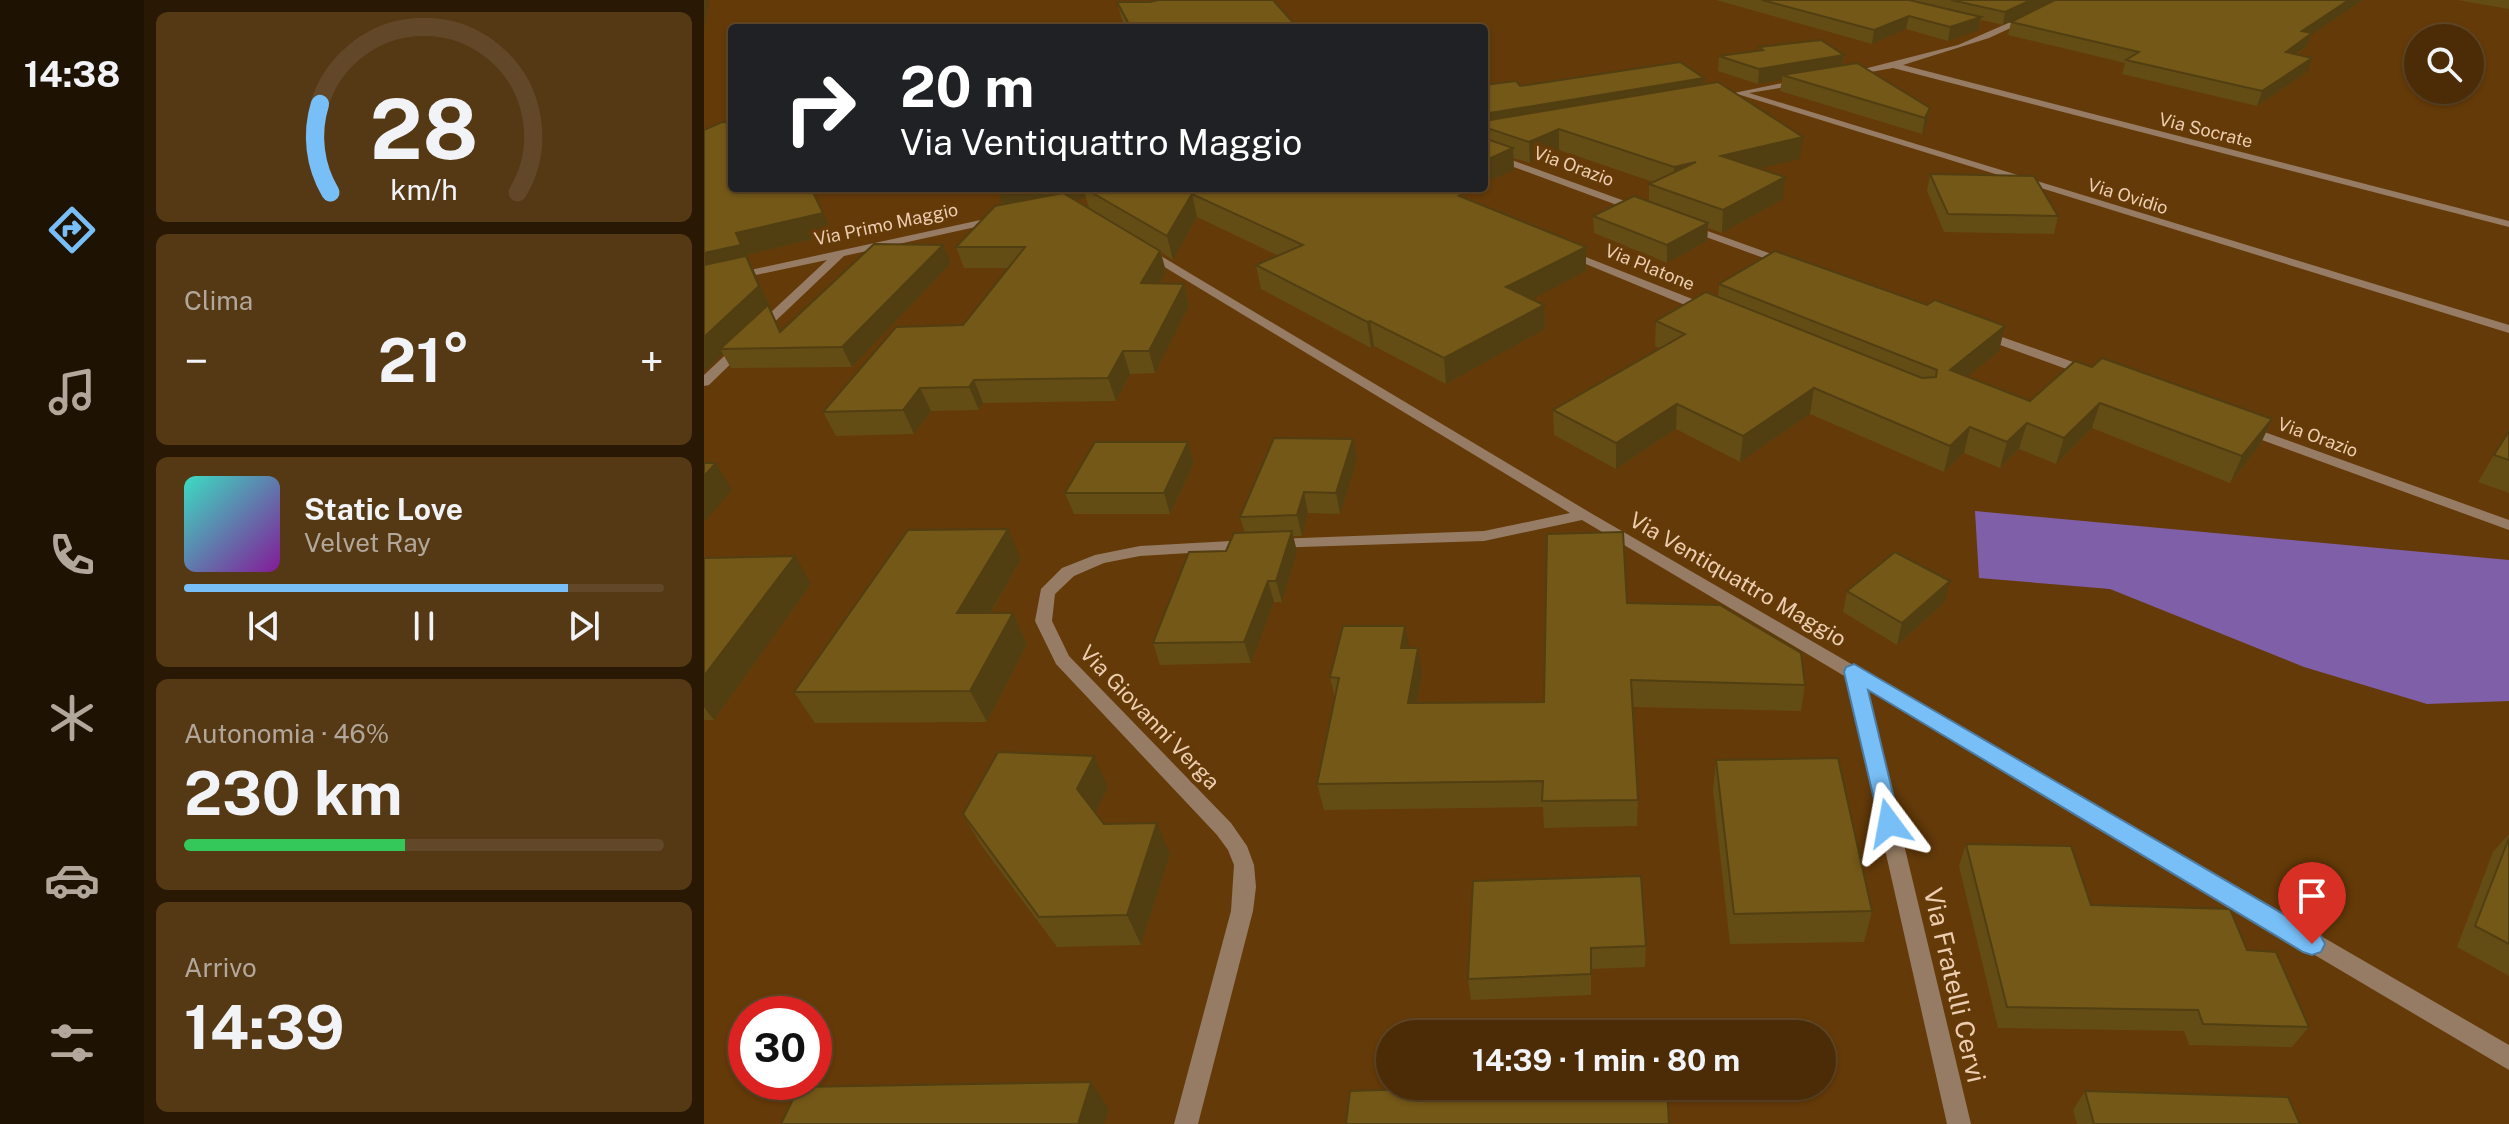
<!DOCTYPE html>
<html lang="it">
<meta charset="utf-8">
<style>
:root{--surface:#4b2c06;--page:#553814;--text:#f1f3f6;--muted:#b2a79b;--line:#624828;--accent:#78bff7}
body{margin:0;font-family:"Public Sans",sans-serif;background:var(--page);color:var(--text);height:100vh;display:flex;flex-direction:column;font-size:30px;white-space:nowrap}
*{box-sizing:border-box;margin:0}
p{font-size:26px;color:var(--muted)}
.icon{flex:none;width:44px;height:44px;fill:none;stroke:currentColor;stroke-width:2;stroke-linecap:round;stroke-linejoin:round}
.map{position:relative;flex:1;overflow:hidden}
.drawer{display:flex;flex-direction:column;gap:12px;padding:12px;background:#291803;width:560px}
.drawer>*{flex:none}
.top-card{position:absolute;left:24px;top:24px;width:760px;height:168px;border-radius:8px;box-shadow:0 2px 6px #0004,0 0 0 2px var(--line);background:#202124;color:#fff;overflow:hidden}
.controls{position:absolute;left:1700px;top:24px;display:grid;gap:16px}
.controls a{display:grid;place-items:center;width:80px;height:80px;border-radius:50%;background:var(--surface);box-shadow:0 2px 6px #0004,0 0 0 2px var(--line);font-size:40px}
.speed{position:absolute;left:24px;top:996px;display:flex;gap:16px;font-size:40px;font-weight:700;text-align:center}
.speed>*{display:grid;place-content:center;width:104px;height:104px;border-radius:50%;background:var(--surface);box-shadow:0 2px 6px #0004,0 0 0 2px var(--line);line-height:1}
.speed .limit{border:12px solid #d22;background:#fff;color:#111}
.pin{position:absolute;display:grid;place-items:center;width:68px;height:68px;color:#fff;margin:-82px -34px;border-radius:50% 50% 50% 0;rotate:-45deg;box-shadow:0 0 8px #0007}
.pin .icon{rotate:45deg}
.me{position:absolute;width:88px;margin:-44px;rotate:347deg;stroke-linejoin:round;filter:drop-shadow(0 0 6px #0008)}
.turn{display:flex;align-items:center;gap:28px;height:168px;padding:0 40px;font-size:36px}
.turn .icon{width:104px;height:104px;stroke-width:2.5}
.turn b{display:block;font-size:56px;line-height:68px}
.big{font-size:60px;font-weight:700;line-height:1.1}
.drawer .card{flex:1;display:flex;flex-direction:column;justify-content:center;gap:12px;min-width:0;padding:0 28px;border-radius:12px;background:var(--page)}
.drawer .dial{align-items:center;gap:0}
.dial svg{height:208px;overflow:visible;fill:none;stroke:var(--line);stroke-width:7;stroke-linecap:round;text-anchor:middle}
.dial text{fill:var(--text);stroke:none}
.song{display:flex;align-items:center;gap:24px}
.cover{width:96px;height:96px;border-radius:12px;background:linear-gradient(135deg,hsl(170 70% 55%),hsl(290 70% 35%))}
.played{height:8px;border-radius:4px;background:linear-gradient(90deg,var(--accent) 80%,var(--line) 80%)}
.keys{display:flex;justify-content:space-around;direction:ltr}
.heat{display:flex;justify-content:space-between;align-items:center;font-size:44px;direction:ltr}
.charge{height:12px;border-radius:6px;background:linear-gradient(90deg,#34c759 46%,var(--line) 0)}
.trip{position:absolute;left:672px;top:1020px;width:460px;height:80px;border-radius:40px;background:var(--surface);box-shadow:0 2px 6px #0004,0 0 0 2px var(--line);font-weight:700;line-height:80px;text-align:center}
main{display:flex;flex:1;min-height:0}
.menu{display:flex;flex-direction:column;width:144px;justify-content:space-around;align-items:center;background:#1e1202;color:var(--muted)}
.menu .icon{width:56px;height:56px}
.menu .active{color:var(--accent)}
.menu b{font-size:36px;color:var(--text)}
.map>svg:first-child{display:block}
</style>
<main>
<nav class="menu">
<b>14:38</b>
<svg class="icon active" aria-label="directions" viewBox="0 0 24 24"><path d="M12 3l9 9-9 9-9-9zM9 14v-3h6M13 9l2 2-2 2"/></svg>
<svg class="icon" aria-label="music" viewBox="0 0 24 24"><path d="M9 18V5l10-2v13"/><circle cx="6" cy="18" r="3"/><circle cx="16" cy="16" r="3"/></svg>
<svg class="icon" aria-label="phone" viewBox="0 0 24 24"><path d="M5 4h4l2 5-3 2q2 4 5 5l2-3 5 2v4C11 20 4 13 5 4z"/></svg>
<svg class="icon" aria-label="climate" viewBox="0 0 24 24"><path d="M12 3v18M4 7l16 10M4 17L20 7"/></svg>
<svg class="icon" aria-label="car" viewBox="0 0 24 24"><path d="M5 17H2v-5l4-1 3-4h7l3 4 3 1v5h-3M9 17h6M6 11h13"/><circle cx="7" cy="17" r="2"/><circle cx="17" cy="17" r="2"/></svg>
<svg class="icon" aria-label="filters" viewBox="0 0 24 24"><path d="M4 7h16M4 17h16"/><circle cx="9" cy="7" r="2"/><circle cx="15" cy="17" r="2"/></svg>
</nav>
<section class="drawer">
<div class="card dial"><svg viewBox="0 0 100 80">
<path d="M14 69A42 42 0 1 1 86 69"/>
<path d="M14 69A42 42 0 0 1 10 35" stroke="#78bff7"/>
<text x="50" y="56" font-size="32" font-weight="700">28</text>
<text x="50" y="72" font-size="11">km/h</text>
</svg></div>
<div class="card"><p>Clima</p>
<div class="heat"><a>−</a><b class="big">21°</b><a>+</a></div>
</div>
<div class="card">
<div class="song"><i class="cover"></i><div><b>Static Love</b><p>Velvet Ray</p></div></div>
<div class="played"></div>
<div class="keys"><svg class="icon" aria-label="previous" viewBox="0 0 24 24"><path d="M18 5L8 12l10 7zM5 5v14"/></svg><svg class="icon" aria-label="pause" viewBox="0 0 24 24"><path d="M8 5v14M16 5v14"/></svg><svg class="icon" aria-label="next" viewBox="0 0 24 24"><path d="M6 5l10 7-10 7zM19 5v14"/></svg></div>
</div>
<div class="card"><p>Autonomia · 46%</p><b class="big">230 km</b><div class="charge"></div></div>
<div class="card"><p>Arrivo</p><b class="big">14:39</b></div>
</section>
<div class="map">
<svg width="1805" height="1124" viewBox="0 0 1805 1124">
<rect width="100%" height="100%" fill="#643a08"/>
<!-- green -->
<polygon fill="#805fa9" points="1271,511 1805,560 1805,701 1723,704 1600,667 1406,589 1275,578"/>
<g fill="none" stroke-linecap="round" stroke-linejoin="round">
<!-- street -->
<g fill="#967c64" fill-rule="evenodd">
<polygon points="1357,0 1367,0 1285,38 1199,65 1805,221 1805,227 1189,68 1144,76 1140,74 1254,45"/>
<polygon points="1098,79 1101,80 1101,84 1045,93 1805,325 1805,333 1030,93"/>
<polygon points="780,150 940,208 941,210 932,212 780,156"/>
<polygon points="295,216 300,219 299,221 140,256 60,332 52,332 52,326 123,260 0,286 0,280"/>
<polygon points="984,224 1087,261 1089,263 1079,265 980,229 980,225"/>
<polygon points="439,250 447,250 885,512 1805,1045 1805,1070 1163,690 1267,1124 1243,1124 1142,677 878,520 780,541 566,548 564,544 572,539 780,531 866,513 439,254"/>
<polygon points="864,250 1006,306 1008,309 1002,313 998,312 860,255 860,251"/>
<polygon points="1278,330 1389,369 1390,372 1384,376 1379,375 1274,337 1272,334"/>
<polygon points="36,344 42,348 40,351 5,385 0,386 0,375 32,345"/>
<polygon points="1541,425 1805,520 1805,530 1536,432 1534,429 1536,426"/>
<polygon points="545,540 551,541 553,545 551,549 436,556 400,563 370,576 351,594 348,621 365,656 527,823 543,846 550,865 552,887 549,911 494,1124 470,1124 527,911 530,865 524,850 513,835 352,664 331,621 337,589 358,568 391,555 436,546"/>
</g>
</g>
<!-- wall -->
<g fill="#644c15" fill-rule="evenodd">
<polygon points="1012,0 1350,0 1299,25 1277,20 1275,30 1244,41 1202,29 1168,44"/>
<polygon points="1351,0 1659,0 1607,35 1603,46 1592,55 1603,72 1553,106 1418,74 1421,63 1304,35 1307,22"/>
<polygon points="1753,0 1805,0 1805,9"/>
<polygon points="413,2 594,28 422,28 418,20"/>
<polygon points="1055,47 1140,55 1139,65 1226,108 1223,124 1218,134 1076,91 1078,80 1054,84 1014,71 1015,56 1055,51"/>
<polygon points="1000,78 1000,84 1096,159 1055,168 1079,199 1018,233 1004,228 1003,241 963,263 890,233 889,216 945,202 945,184 949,182 855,150 826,163 809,158 810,170 780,183 780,85 816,86"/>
<polygon points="0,130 129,234 43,255 67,309 66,309 77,331 239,245 247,263 148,367 27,368 19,354 0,372"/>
<polygon points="1226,174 1354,216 1350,234 1240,232 1223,191"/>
<path d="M293,188H769L757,193L759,194V198L882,247V271L828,299L840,305L841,329L742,384L670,346L667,348L557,289L552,265L575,256L493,217L469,260L457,252L462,272L456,283L480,284L485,306L451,373L426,374L412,401L279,403L275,410L227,411L210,434L132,436L119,412L259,325L304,268H260L252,247L298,205ZM382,198L385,208L370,200Z"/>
<polygon points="1015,284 1295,351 1263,377 1326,401 1388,367 1568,419 1556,445 1526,483 1388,428 1352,464 1315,449 1296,468 1260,453 1240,472 1106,414 1036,462 972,429 912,469 850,435 849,410 956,348 951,346 952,321 1014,297"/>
<polygon points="1805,430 1805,493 1774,482"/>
<polygon points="484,442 490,463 466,514 370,514 361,493"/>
<polygon points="653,459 636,514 604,513 598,536 589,536 593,552 578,602 570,602 547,663 456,665 449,643 522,551 541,533 536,517"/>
<polygon points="0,558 107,584 10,720 0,720"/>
<polygon points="317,559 287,613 309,613 323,644 283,722 111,723 90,692"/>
<polygon points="1143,591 1240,603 1193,645 1139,612"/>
<polygon points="923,603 1101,685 1097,711 929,707 934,800 933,826 840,828 839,807 620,810 613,784 631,699 626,677 705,648 718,674 713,703 840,702"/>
<polygon points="1012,760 1168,911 1160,942 1026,944 1009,791"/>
<polygon points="404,787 391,813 400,824 466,854 437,945 353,947 277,845 259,814"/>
<polygon points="1805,834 1805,976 1753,947 1789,852"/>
<polygon points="1262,844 1387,905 1543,950 1605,1027 1588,1047 1485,1045 1480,1031 1294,1028 1255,866"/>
<polygon points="769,881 942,946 941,967 887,969 887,995 767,1000 764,979"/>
<polygon points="1381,1091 1596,1124 1373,1124 1369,1110"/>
</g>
<!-- shaded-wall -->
<g fill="#513e11">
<polygon points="0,0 5,0 0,30"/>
<polygon points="1327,0 1350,0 1299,25 1301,12"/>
<polygon points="1645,0 1659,0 1607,35 1603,46 1576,66 1582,52 1598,31"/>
<polygon points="1205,16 1202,29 1168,44 1170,30"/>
<polygon points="1277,17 1275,30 1244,41 1246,27"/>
<polygon points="1140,55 1138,69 1078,75 1078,80 1054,84 1055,69"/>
<polygon points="1608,58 1603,72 1553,106 1558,91"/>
<polygon points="1000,78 999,93 782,124 780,121 780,114"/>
<polygon points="1226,108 1223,124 1218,134 1221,118"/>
<polygon points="855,129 855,150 826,163 825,142"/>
<polygon points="1099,137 1096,159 1015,178 1017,156"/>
<polygon points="809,148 810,170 780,183 780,161"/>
<polygon points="992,162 969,189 970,167"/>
<polygon points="1081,177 1079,199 1018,233 1019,210"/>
<polygon points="304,188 379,188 382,198 301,213 293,190"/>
<polygon points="745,188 769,188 746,198"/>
<polygon points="488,194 493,217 469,260 463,236"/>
<polygon points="119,213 129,234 43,255 67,309 66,309 86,351 76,332 16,349 19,354 0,372 0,253 32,233"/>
<polygon points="1004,223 1003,241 963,263 963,245"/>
<polygon points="239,245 247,263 148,367 138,347"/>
<polygon points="882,247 882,271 804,312 802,287"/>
<polygon points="456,251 462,272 444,305 437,283"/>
<polygon points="480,284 485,306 451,373 445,351"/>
<polygon points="840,305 841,329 742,384 740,358"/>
<polygon points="666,321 670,346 667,348 663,322"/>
<polygon points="1301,326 1295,351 1240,396 1246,370"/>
<polygon points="419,351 426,374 412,401 404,378"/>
<polygon points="270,380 279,403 275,410 265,387"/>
<polygon points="216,388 227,411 210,434 199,410"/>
<polygon points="1110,388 1106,414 1036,462 1039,436"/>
<polygon points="1396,403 1388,428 1352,464 1360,438"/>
<polygon points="973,404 972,429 912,469 912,443"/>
<polygon points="1568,419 1556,445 1526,483 1538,456"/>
<polygon points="1323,423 1315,449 1296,468 1303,442"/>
<polygon points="1266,427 1260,453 1240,472 1246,446"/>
<polygon points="649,439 653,459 636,514 632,493"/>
<polygon points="484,442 490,463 466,514 460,493"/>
<polygon points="12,463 28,490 0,522 0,476"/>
<polygon points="600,492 604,513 598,536 593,515"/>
<polygon points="304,529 317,559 269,644 253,613"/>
<polygon points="588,531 593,552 578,602 572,581"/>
<polygon points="91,556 107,584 10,720 0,707 0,676"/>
<polygon points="564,581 570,602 547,663 540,642"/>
<polygon points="1246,581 1240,603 1193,645 1198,623"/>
<polygon points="309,613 323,644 283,722 266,691"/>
<polygon points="701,626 706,652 697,648"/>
<polygon points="714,648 718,674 708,730 704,703"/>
<polygon points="390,756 404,787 388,820 373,789"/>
<polygon points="453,823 466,854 437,945 423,915"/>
<polygon points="387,1082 405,1109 400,1124 374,1124"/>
</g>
<!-- building -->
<g fill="#745818" stroke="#513e11" stroke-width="2">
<polygon points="454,0 569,0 594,28 427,28 413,2 446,2"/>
<polygon points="1058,0 1205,0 1277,17 1246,27 1205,16 1170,30"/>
<polygon points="1247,0 1327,0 1301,12"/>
<polygon points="1351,0 1645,0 1598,31 1608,33 1582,52 1608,58 1558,91 1422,60 1435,52 1307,22"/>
<polygon points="1117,40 1140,55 1055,69 1015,56 1059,50 1055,47"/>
<polygon points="976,62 1000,78 780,114 780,85 812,81 816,86"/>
<polygon points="1153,63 1226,108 1221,118 1078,75"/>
<polygon points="1014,82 1099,137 1017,156 1081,177 1019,210 945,184 992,162 970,167 855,129 825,142 780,127 780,125 782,124 780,121"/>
<polygon points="18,122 28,123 28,188 107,188 119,213 32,233 37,245 0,253 0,130"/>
<polygon points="780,138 809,148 780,161"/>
<polygon points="1226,174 1330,176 1354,216 1244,214"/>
<polygon points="380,188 743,188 759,194 755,196 882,247 802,287 840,305 740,358 666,321 663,322 552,265 599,245 488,194 463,236"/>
<polygon points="359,193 456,251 437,283 480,284 445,351 419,351 404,378 270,380 265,387 216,388 199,410 119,412 192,327 259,325 321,247 252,247 291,206"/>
<polygon points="930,196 1004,223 963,245 889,216"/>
<polygon points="170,244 239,245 138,347 16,349 64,305 76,332"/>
<polygon points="1071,251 1223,305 1231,300 1301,326 1246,370 1326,401 1371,361 1388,367 1398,358 1568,419 1538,456 1396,403 1360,438 1323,423 1303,442 1266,427 1246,446 1110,388 1039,436 973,404 912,443 849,410 981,334 952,321 1002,292 1218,378 1232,377 1233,370 1015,284"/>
<polygon points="42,256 55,286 0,337 0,265"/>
<polygon points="1805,431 1805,460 1790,455"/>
<polygon points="570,438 649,439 632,493 600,492 593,515 536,517"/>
<polygon points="391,442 484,442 460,493 361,493"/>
<polygon points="0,463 12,463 0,476"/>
<polygon points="304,529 253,613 309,613 266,691 90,692 204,530"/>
<polygon points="588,531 572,581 564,581 540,642 449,643 485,552 522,551 530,533"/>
<polygon points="919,532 923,603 1016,605 1097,653 1101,685 927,680 934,800 838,801 839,781 613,784 635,678 626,677 639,626 701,626 697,648 714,648 704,703 840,702 843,534"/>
<polygon points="1191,552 1246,581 1198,623 1143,591"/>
<polygon points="91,556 0,676 0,558"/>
<polygon points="294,752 390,756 373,789 400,824 453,823 423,915 335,917 259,814"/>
<polygon points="1134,758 1168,911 1030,914 1012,760"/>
<polygon points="1805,838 1805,944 1771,926"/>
<polygon points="1262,844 1367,846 1387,905 1526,909 1543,950 1572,952 1605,1027 1499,1024 1494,1010 1303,1007"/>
<polygon points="937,876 942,946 887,948 887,974 764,979 769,881"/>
<polygon points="387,1082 374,1124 77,1124 95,1087"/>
<polygon points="796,1086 963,1086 965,1124 642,1124 646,1091"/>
<polygon points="1381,1091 1584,1097 1596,1124 1390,1124"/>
</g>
<!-- route -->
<polygon fill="#78bff7" stroke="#4e7ca1" stroke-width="2" points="1150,664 1617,936 1621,944 1617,952 1608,955 1599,952 1164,690 1196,823 1193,829 1185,832 1177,829 1140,672 1142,667"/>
<g text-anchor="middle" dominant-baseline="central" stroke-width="8" stroke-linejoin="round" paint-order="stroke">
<!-- far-street labels -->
<g font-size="18" fill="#edcdb0" stroke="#643a08">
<text transform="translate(1502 130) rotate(14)">Via Socrate</text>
<text transform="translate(870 166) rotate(20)">Via Orazio</text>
<text transform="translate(1424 196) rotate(17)">Via Ovidio</text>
<text transform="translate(182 224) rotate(-12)">Via Primo Maggio</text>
<text transform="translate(946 267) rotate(22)">Via Platone</text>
<text transform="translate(1614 437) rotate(20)">Via Orazio</text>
</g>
<!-- street labels -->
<g font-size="22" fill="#edcdb0" stroke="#643a08">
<text transform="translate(1034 579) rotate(30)">Via Ventiquattro Maggio</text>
<text transform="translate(446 717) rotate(46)">Via Giovanni Verga</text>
</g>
<!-- near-street labels -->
<g font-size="26" fill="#edcdb0" stroke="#643a08">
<text transform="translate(1251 985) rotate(77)">Via Fratelli Cervi</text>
</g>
</g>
</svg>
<div class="controls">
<a><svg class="icon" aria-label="search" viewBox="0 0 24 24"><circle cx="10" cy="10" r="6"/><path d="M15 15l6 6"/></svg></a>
</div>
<div class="speed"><div class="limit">30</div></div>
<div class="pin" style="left:1608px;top:944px;background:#d93025"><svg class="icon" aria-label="arrive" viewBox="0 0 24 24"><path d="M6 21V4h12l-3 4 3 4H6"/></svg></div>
<svg class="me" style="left:1185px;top:823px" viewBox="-20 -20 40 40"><path d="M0-17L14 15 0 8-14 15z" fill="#78bff7" stroke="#fff" stroke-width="4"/></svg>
<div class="trip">14:39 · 1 min · 80 m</div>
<div class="top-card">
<div class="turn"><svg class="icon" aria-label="right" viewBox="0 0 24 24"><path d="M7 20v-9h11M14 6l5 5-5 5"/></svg><div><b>20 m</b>Via Ventiquattro Maggio</div></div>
</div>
</div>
</main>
